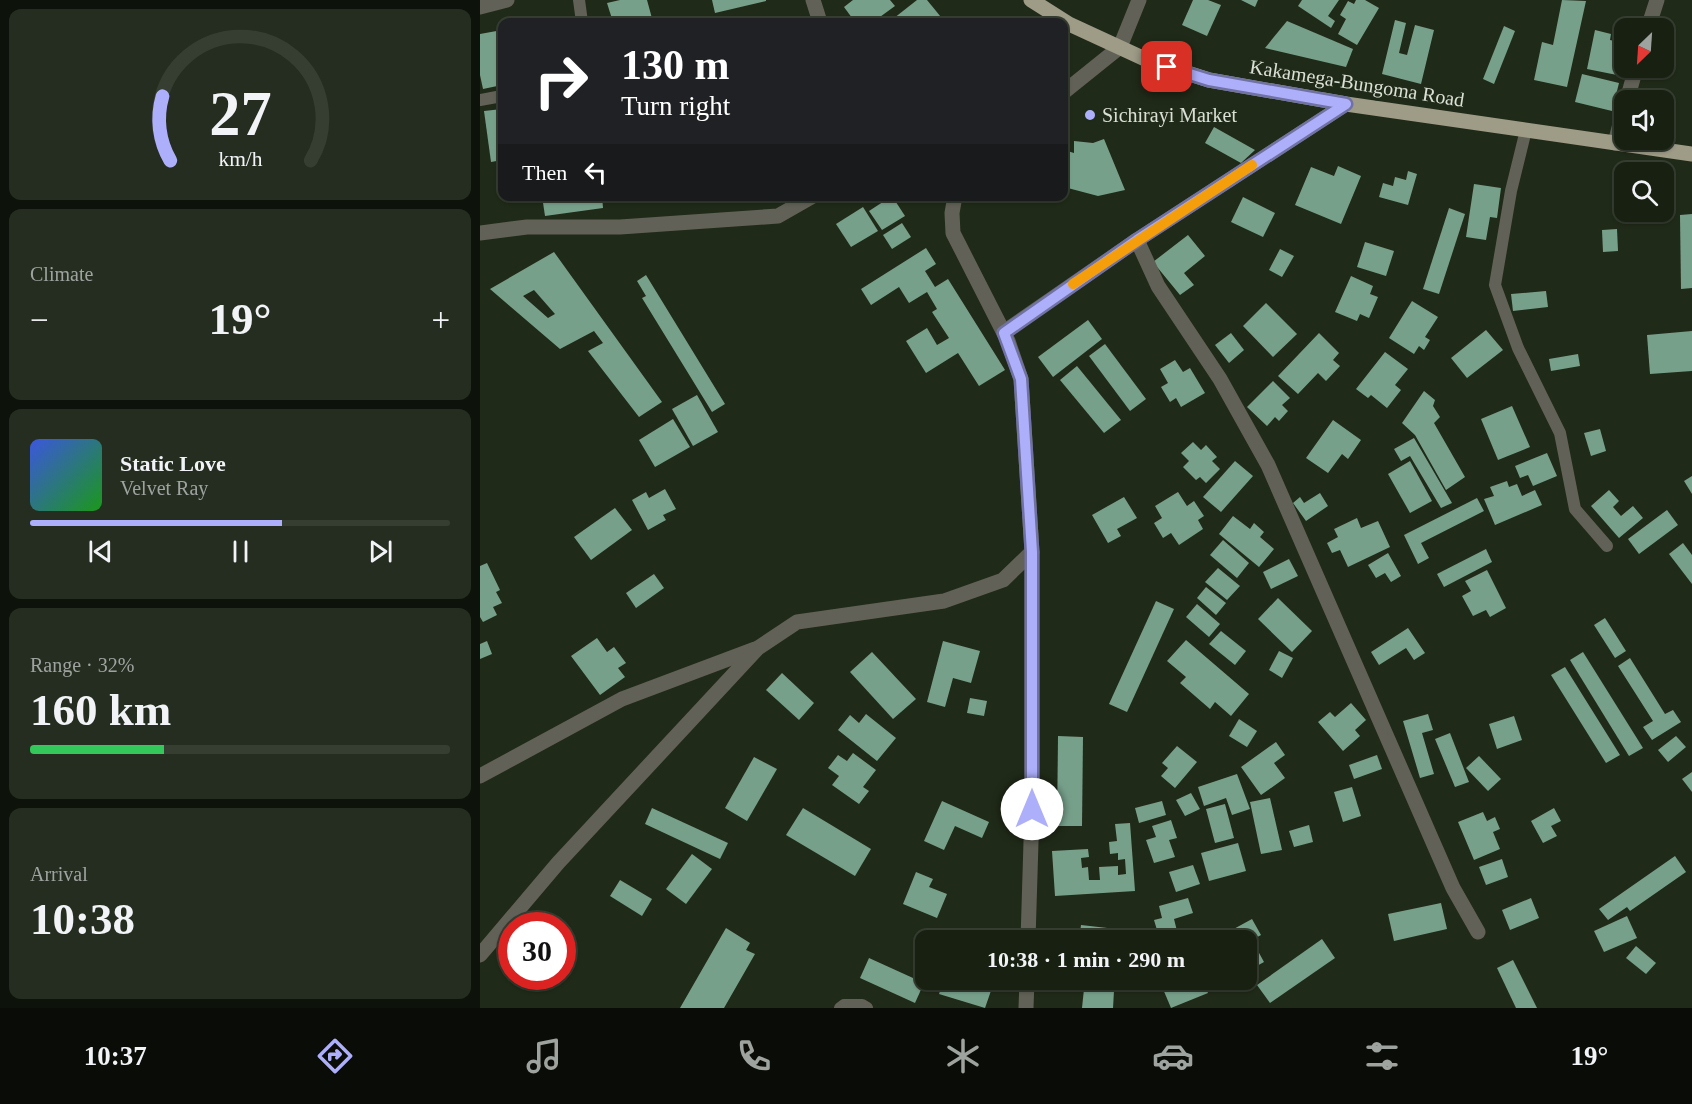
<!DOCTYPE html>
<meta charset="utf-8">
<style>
:root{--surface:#182012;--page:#252d20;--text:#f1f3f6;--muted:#9fa39f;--line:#363e32;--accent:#adaffb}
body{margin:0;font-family:"Times New Roman",serif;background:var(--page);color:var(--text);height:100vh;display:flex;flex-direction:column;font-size:22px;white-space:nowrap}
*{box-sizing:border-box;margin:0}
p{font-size:20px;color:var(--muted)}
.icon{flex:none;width:33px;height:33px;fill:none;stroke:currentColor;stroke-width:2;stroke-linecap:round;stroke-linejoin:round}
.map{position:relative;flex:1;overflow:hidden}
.side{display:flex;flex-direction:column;gap:9px;padding:9px;background:#0d120a;width:480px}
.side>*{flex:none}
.top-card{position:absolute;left:18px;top:18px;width:570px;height:183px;border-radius:12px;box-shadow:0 2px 4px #0004,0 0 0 2px var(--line);background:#202124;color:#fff;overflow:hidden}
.needle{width:39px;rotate:205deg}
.controls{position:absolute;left:1134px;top:18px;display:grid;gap:12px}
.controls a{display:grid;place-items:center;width:60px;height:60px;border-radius:12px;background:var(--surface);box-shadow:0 2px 4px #0004,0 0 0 2px var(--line);font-size:30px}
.speed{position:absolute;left:18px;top:912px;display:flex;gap:12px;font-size:30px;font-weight:700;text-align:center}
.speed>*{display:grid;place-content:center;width:78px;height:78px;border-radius:50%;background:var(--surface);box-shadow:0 2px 4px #0004,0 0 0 2px var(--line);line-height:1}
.speed .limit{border:9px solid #d22;background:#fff;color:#111}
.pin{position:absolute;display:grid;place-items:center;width:51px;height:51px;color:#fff;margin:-26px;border-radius:12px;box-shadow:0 3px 9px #0006}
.me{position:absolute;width:66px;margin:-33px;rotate:0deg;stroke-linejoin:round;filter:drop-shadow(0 0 4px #0008)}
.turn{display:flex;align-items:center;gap:21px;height:126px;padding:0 24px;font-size:27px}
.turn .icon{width:78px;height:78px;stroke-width:2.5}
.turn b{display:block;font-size:42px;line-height:51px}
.then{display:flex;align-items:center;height:57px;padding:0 24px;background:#0003;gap:12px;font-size:22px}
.big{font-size:45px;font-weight:700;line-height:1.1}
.side .widget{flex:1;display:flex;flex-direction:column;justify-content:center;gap:9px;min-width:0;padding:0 21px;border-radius:12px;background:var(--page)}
.side .dial{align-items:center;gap:0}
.dial svg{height:156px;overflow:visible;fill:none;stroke:var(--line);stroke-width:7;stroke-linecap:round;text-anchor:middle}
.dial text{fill:var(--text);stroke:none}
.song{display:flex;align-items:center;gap:18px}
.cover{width:72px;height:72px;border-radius:9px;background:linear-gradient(135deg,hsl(230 70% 55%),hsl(120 70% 35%))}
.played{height:6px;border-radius:3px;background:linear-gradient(90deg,var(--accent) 60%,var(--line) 60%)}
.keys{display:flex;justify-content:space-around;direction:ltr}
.heat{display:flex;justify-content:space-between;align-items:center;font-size:33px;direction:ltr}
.charge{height:9px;border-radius:4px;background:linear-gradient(90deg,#34c759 32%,var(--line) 0)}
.trip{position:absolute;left:435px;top:930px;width:342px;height:60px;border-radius:12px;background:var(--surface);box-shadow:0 2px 4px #0004,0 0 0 2px var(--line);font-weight:700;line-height:60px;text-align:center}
.tab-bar{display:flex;height:96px;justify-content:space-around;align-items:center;background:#0a0d07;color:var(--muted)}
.tab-bar .icon{width:42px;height:42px}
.tab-bar .on{color:var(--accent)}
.tab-bar b{font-size:27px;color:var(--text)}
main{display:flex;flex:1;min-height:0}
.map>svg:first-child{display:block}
</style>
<main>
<section class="side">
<div class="widget dial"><svg viewBox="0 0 100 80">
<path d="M14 69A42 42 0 1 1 86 69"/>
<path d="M14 69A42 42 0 0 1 10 36" stroke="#adaffb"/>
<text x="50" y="56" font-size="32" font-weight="700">27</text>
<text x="50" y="72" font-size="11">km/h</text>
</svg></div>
<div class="widget"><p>Climate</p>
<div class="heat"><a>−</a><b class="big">19°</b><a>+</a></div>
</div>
<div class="widget">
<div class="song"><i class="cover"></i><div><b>Static Love</b><p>Velvet Ray</p></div></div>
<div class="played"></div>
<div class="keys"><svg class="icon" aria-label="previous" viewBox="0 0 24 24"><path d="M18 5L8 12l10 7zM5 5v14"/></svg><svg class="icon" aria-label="pause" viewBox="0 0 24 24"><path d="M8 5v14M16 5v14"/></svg><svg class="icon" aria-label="next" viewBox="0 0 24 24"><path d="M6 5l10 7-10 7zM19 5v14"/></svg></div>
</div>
<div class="widget"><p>Range · 32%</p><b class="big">160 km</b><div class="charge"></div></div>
<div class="widget"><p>Arrival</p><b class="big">10:38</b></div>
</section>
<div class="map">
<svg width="1212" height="1008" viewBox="0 0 1212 1008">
<rect width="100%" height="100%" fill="#202a18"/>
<!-- building -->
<g fill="#77a08b" fill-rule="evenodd">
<polygon points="140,0 167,0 173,22 133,22 127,3"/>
<polygon points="232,0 286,0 286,1 235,13"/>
<polygon points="373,0 410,0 415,6 393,22 375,22 364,7"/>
<polygon points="437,0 447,0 465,22 409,22"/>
<polygon points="713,0 728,0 741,5 727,36 702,25"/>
<polygon points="761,0 778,0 775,7"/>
<polygon points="822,0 859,0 848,16 855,21 851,28 818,6"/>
<polygon points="876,0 885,0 899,8 877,45 858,34 866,19 860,15 868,1 874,4"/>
<polygon points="1082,0 1106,1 1087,87 1054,80 1062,42 1073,45"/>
<polygon points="915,20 926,23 919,53 927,55 935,25 954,30 941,84 902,74"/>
<polygon points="807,21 873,49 866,67 785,48"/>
<polygon points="1024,26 1035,31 1014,84 1003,79"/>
<polygon points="22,30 22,85 3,89 0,75 0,34"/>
<polygon points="1115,30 1131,34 1130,40 1144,43 1137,75 1107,69"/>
<polygon points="1102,74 1139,83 1132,111 1095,102"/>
<polygon points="22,109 22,160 11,162 4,111"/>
<polygon points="734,127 775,150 761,163 725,143"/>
<polygon points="624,139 645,190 618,196 584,187 584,150 594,153 594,141 613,143"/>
<polygon points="858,166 881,176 861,224 815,205 831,167 854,176"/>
<polygon points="928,171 937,174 928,205 899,197 903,183 913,186 915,177 926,180"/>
<polygon points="994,184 1021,188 1017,218 1010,217 1006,240 986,237"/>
<polygon points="62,196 122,196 123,208 65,216"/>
<polygon points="412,196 425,216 402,230 389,211"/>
<polygon points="763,197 795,213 783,237 751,222"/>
<polygon points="383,207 398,231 371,247 356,224"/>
<polygon points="969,208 985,214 959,294 943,289"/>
<polygon points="1212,214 1212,288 1201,289 1200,215"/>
<polygon points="422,223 431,237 412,249 403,235"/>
<polygon points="1137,229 1138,251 1123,252 1122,230"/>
<polygon points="708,235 725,256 704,273 714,285 700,295 673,262"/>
<polygon points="885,242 914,251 906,276 877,267"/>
<polygon points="446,248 456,264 445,271 455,287 468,279 525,370 499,386 478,353 446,373 426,341 447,328 457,345 469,338 452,312 457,309 447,292 429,303 419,287 391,305 381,289"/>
<polygon points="800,249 814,256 802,277 789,270"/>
<path d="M74,252L182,402L159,417L108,351L123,343L114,331L80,349L10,289ZM54,290L75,314L68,318L43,296Z"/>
<polygon points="166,275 245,404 232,412 162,298 166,296 157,281"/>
<polygon points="871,276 893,286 890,294 898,297 889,318 880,314 877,321 855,312"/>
<polygon points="1066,291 1068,307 1033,311 1031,294"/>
<polygon points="932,301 958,317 945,337 950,340 944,350 939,346 934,354 909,338"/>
<polygon points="786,303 817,334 793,357 763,326"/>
<polygon points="608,320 622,339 573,377 558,357"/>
<polygon points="1006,330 1023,350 987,378 971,358"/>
<polygon points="1212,331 1212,371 1170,374 1167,335"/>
<polygon points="751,333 764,350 749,363 735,345"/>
<polygon points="839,333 859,353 853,360 860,366 846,381 838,373 818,394 798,376"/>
<polygon points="625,344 666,399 650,411 609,356"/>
<polygon points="905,352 928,369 915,385 921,390 907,408 891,395 888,398 876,389"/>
<polygon points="1098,354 1100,366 1071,371 1069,359"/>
<polygon points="695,360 703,372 710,368 725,393 701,407 696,398 690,402 681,387 688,383 680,369"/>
<polygon points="597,366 641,420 624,433 580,380"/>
<polygon points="793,381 810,398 802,405 808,411 799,421 795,417 787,426 767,407"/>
<polygon points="944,391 955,400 953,406 960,417 954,423 985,477 966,490 935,435 922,423"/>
<polygon points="217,395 238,432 213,446 192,409"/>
<polygon points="1032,406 1050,447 1018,460 1001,419"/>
<polygon points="193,419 210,447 175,467 159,440"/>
<polygon points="853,420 881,440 868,459 862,454 848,473 826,458"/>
<polygon points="1120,429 1126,451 1111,456 1104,433"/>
<polygon points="934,438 972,503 961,508 930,456 921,461 914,449"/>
<polygon points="713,442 721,450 726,445 737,457 732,461 740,469 726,483 720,477 716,480 703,467 709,461 701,453"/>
<polygon points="1067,453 1077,476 1053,486 1048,475 1040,478 1035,466"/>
<polygon points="755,461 773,476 741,512 723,497"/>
<polygon points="930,461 952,501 930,513 908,474"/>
<polygon points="1212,476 1212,494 1204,481"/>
<polygon points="1027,481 1029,487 1037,484 1042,496 1055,490 1062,505 1015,525 1004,499 1014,496 1010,487"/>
<polygon points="185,489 196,509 183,515 186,520 168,530 152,500 166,492 169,498"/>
<polygon points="1129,490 1139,501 1133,507 1141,516 1153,506 1163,518 1139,538 1111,506"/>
<polygon points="698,492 707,506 714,501 724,516 718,520 723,529 699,545 691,533 683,538 674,523 682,518 675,506"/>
<polygon points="840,493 848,506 826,521 813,503 820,497 824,503"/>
<polygon points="644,497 657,518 637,529 641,536 628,543 612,515"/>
<polygon points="997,498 1004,511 941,543 949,558 938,564 924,535"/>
<polygon points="135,508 152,530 111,560 94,537"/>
<polygon points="1187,510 1198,525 1159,554 1148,539"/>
<polygon points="753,516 770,529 774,523 784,532 780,537 794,549 779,567 739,534"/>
<polygon points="877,518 881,528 898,521 910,547 868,567 860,550 852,553 847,543 858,537 854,529"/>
<polygon points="743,540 769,563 757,578 730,555"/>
<polygon points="1203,543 1212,555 1212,584 1189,554"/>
<polygon points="1006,549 1012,562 964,587 957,574"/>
<polygon points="908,553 921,576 911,582 905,573 896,578 888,565"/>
<polygon points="809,559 818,576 791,589 783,572"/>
<polygon points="7,563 20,590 16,592 22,603 13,607 17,615 3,622 0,617 0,566"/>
<polygon points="738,568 760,586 747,600 725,582"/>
<polygon points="1007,570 1026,608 1010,617 1006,610 993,616 982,596 991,591 985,581"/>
<polygon points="174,574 184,588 156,608 146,593"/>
<polygon points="726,587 746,603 736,615 717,598"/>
<polygon points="798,598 832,631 812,652 778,619"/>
<polygon points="676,601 694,609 647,712 629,704"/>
<polygon points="717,604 740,624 729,637 706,617"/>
<polygon points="1125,618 1146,651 1135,658 1114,625"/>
<polygon points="928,628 945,653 934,660 926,648 899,665 891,652"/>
<polygon points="741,631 766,651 755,665 729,644"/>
<polygon points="117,638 127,652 134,647 146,663 138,668 145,677 120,695 91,656"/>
<polygon points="706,640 769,694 751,716 735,702 730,709 700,683 706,677 687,661"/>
<polygon points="7,641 12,654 0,659 0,644"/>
<polygon points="463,641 500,651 491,683 473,678 465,707 447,702"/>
<polygon points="799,651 813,658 802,678 789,670"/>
<polygon points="392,652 436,699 413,719 370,672"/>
<polygon points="1103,652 1163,748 1149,756 1090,660"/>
<polygon points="1150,658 1185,714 1193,710 1201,722 1172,740 1163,727 1173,721 1138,666"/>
<polygon points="1085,667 1140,755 1126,763 1071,675"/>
<polygon points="302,673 334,703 319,720 286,690"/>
<polygon points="490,698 507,701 504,716 487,713"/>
<polygon points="871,703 886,720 875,730 880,736 863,751 838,722 850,712 855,717"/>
<polygon points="386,714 416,738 397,761 358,730 370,715 379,723"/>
<polygon points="948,714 953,730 942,733 954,774 940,778 923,721"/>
<polygon points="1034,716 1042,740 1017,749 1009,724"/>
<polygon points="759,719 777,731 767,747 749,736"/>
<polygon points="970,733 989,782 975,787 955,739"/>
<polygon points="578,736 603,737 602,826 577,826"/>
<polygon points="1196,736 1206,747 1188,762 1178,750"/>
<polygon points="796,742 805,755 794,763 805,778 781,795 761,767"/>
<polygon points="697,746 717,762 695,788 681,776 688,768 682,763"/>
<polygon points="373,753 396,770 383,787 389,791 379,804 352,785 359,776 348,768 358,755 367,761"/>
<polygon points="897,755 902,769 874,779 869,765"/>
<polygon points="999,756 1021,779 1008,791 986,768"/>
<polygon points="274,757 297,769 267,821 245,808"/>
<polygon points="1212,772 1212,792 1202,779"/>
<polygon points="757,774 770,809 752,815 746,798 724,806 718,787"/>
<polygon points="872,787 881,816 863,822 854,792"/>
<polygon points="711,793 720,809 705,816 696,800"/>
<polygon points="790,798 802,850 781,854 770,802"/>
<polygon points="462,801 509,822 502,838 475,826 464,850 444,841"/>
<polygon points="682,801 686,815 659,823 655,808"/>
<polygon points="745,804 754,838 735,843 726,809"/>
<polygon points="172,808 248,843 240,859 165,824"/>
<polygon points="323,808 391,849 375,876 306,835"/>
<polygon points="1074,808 1081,821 1071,826 1077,836 1063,843 1051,821"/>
<polygon points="1003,812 1007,821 1015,817 1020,829 1013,832 1020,849 994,860 978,822"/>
<polygon points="691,820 697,838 689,840 695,857 674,863 666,840 676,837 672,826"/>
<polygon points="650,823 655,891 575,896 572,851 608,849 609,857 601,858 602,868 608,867 609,880 620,880 619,867 638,866 638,875 646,874 645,859 638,860 638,853 630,854 629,842 637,841 635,824"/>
<polygon points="829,825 833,842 814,847 809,831"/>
<polygon points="758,843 766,871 729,881 721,853"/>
<polygon points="212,854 232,869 206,904 186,889"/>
<polygon points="1195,856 1206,872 1150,911 1147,907 1128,920 1119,909"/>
<polygon points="1022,859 1028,877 1006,885 999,867"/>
<polygon points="713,865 720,884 696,892 689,872"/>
<polygon points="436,872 453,879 449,887 467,894 457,918 423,904"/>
<polygon points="140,880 172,899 162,916 130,896"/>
<polygon points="708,898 713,913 694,919 697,931 705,929 709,940 680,940 674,920 682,918 679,906"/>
<polygon points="1051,898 1059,918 1030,930 1022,910"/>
<polygon points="961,903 967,929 914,941 908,914"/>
<polygon points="1147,916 1157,938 1124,952 1114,931"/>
<polygon points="772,919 781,935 772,940 784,962 766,972 766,940 741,940 739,937"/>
<polygon points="601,925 645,930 644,940 599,940"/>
<polygon points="246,928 270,943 266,950 275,954 244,1008 200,1008"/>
<polygon points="842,939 855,958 790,1003 777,985"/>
<polygon points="1156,946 1176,963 1166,974 1146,958"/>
<polygon points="389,958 444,983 435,1003 380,978"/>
<polygon points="1033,960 1057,1008 1036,1008 1017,968"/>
<polygon points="464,980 498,980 513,985 505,1008 459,994"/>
<polygon points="706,980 722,980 728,993 691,1008 683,989"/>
<polygon points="604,989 634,991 633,1008 602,1008"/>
</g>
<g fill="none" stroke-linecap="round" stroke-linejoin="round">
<!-- lane -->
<g stroke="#626157" stroke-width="12">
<polyline points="99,0 102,22"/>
<polyline points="0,100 22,96"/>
<polyline points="1046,130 1031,191 1015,285 1038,348 1080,433 1095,509 1127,546"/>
<polyline points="360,1008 364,1005 382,1005 387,1008"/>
</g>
<!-- street -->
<g stroke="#626157" stroke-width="15">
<polyline points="333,0 340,22"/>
<polyline points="0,7 27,0"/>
<polyline points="1168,28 1177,0"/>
<polyline points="584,92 640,47 659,0"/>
<polyline points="1147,100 1156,68"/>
<polyline points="1135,143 1144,109"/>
<polyline points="0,233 47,227 140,227 298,216 333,196"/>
<polyline points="657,240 678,286 740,379 788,465 973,888 998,932"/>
<polyline points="524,332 657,240 866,104"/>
<polyline points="0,776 142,699 275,649"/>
<polyline points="548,940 552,809 552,552"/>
<polyline points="0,955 78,863 278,648 317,622 464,601 523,580 552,552 541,379 528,341 473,233 472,213 475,196"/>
<polyline points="546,1008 547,980"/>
</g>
<!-- primary -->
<polyline stroke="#9e9b87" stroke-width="15" points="551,0 589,24 667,60 729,80 866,104 1212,154"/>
</g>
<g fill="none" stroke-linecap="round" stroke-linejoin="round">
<!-- route casing -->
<g stroke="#7072a3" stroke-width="15">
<polyline id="route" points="552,809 552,552 541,379 524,333 657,240 866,104 729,80 687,67"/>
</g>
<!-- route -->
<use href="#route" stroke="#adaffb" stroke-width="10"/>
<!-- slow -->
<polyline stroke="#f59e0b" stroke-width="10" points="593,284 772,165"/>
</g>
<!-- markers -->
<circle fill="#adaffb" stroke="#202a18" stroke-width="2" cx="610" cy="115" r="6"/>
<g text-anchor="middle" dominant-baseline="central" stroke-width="6" stroke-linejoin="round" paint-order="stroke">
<!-- street labels -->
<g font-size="20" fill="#dae0d5" stroke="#202a18">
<text transform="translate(877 83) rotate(9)">Kakamega-Bungoma Road</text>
</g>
<!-- poi labels -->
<g font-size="20" fill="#dae0d5" stroke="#202a18" text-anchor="start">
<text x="622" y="115">Sichirayi Market</text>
</g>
</g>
</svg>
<div class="controls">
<a><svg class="needle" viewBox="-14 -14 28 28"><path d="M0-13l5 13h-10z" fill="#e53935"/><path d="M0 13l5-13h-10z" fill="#9fa39f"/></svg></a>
<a><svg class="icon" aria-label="sound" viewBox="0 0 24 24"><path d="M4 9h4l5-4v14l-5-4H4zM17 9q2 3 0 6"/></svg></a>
<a><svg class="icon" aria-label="search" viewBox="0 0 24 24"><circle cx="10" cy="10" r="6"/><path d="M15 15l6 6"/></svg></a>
</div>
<div class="speed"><div class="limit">30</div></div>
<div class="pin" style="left:687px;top:67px;background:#d93025"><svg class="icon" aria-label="arrive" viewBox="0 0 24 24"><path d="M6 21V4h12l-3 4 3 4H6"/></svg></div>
<svg class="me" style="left:552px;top:809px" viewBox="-20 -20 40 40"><circle r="19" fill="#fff"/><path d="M0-13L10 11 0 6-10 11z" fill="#adaffb"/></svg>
<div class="trip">10:38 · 1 min · 290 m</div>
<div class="top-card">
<div class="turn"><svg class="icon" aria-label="right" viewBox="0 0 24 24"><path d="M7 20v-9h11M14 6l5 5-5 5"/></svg><div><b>130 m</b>Turn right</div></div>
<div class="then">Then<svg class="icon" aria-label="left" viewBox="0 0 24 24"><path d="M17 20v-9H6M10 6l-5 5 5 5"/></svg></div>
</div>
</div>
</main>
<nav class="tab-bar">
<b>10:37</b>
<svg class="icon on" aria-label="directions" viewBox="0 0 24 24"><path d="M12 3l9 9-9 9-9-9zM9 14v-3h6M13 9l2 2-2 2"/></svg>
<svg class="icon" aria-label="music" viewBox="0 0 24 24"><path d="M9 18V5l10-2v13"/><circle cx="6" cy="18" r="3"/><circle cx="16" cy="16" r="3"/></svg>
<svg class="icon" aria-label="phone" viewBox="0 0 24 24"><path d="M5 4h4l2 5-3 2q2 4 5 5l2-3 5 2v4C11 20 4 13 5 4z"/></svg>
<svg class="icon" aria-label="climate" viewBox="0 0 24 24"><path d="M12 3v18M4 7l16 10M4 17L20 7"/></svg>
<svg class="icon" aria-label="car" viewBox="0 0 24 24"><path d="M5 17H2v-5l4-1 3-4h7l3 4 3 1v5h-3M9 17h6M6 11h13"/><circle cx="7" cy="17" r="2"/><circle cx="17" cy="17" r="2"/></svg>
<svg class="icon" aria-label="filters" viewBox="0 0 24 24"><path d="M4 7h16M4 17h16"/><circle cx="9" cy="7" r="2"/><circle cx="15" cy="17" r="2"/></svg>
<b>19°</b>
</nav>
